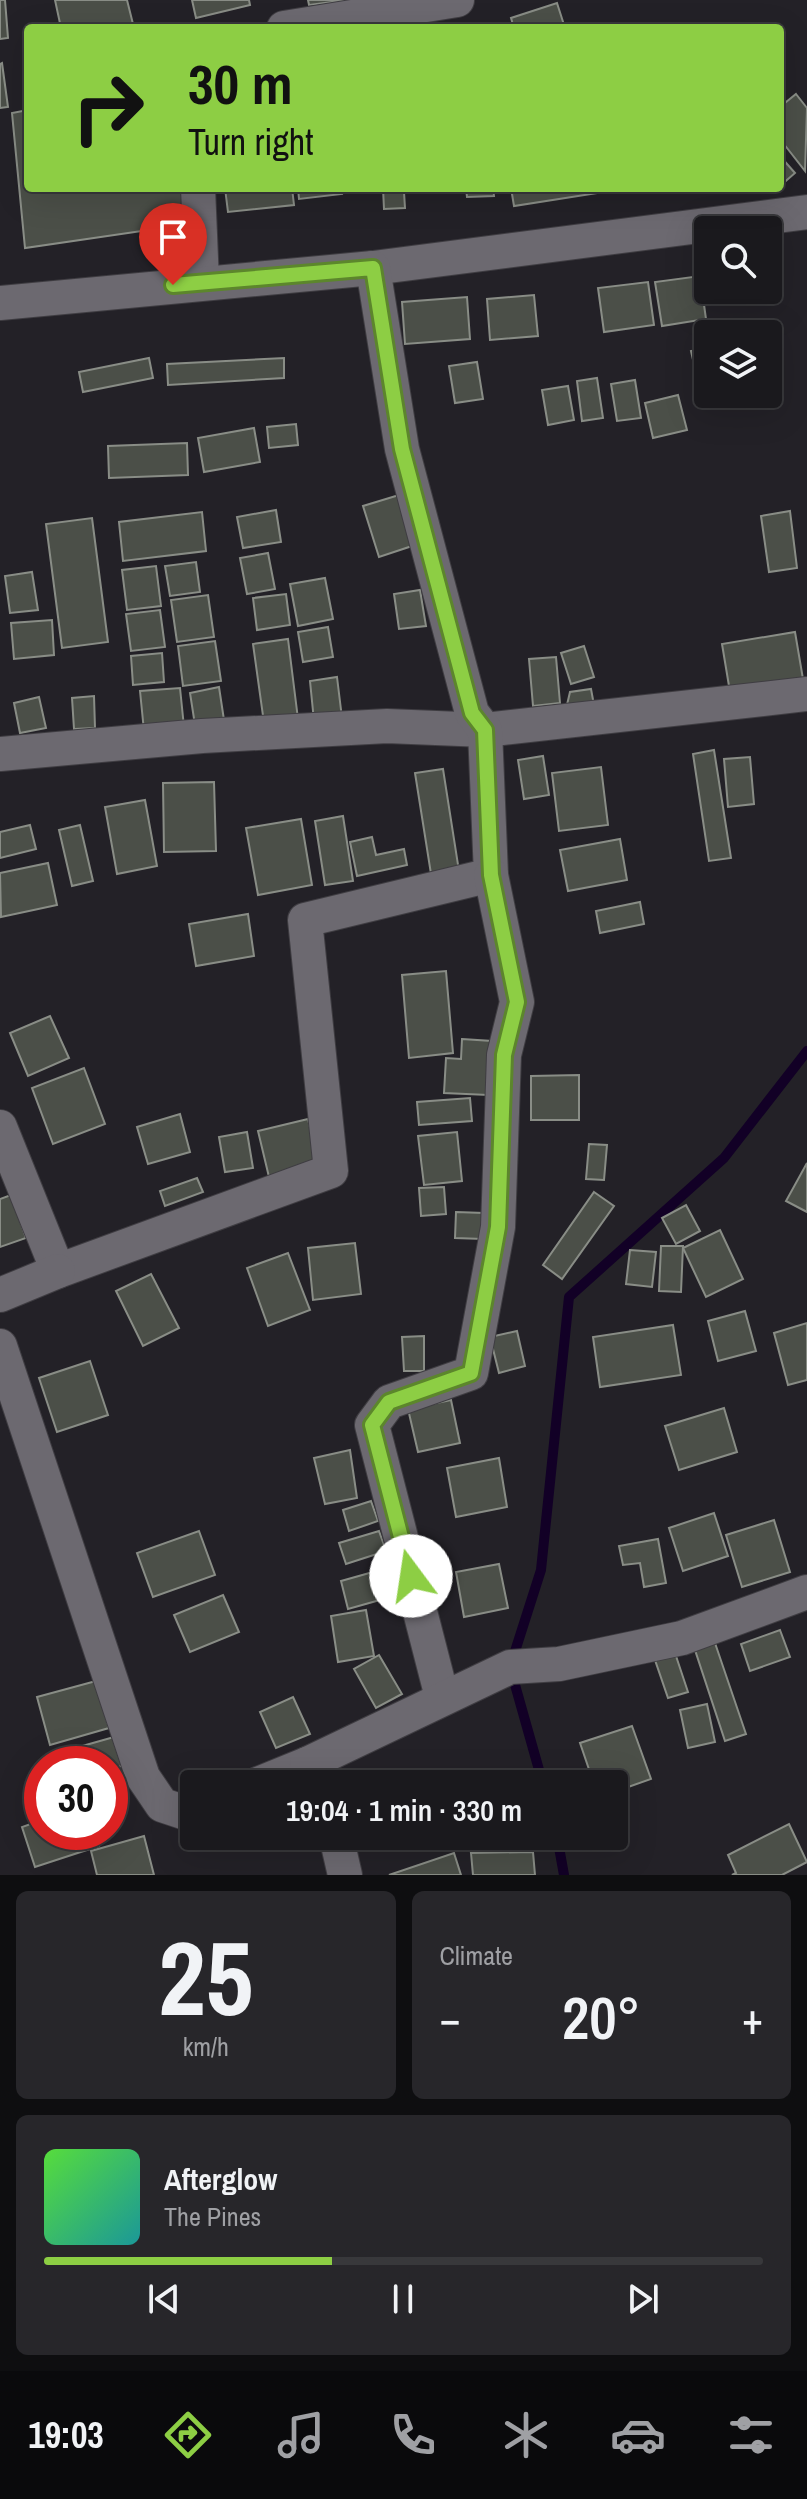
<!DOCTYPE html>
<meta charset="utf-8">
<style>
:root{--surface:#1a191d;--page:#27262a;--text:#f1f3f6;--muted:#9fa0a4;--line:#38383b;--accent:#8dce44}
body{margin:0;font-family:"Archivo Narrow",sans-serif;background:var(--page);color:var(--text);height:100vh;display:flex;flex-direction:column;font-size:30px;white-space:nowrap}
*{box-sizing:border-box;margin:0}
p{font-size:26px;color:var(--muted)}
.icon{flex:none;width:44px;height:44px;fill:none;stroke:currentColor;stroke-width:2;stroke-linecap:round;stroke-linejoin:round}
.map{position:relative;height:1875px;overflow:hidden}
.drawer{display:flex;flex-direction:column;gap:16px;padding:16px;background:#0e0e10;flex:1}
.drawer>*{flex:none}
.guide{position:absolute;left:24px;top:24px;width:760px;height:168px;border-radius:8px;box-shadow:0 8px 32px #0002,0 0 0 2px var(--line);background:#8dce44;color:#111;overflow:hidden}
.fabs{position:absolute;left:694px;top:216px;display:grid;gap:16px}
.fabs a{display:grid;place-items:center;width:88px;height:88px;border-radius:8px;background:var(--surface);box-shadow:0 8px 32px #0002,0 0 0 2px var(--line);font-size:40px}
.speed{position:absolute;left:24px;top:1746px;display:flex;gap:16px;font-size:40px;font-weight:700;text-align:center}
.speed>*{display:grid;place-content:center;width:104px;height:104px;border-radius:50%;background:var(--surface);box-shadow:0 8px 32px #0002,0 0 0 2px var(--line);line-height:1}
.speed .limit{border:12px solid #d22;background:#fff;color:#111}
.pin{position:absolute;display:grid;place-items:center;width:68px;height:68px;color:#fff;margin:-82px -34px;border-radius:50% 50% 50% 0;rotate:-45deg;box-shadow:0 0 8px #0007}
.pin .icon{rotate:45deg}
.me{position:absolute;width:88px;margin:-44px;rotate:346deg;stroke-linejoin:round;filter:drop-shadow(0 0 6px #0008)}
.turn{display:flex;align-items:center;gap:28px;height:168px;padding:0 32px;font-size:36px}
.turn .icon{width:104px;height:104px;stroke-width:2.5}
.turn b{display:block;font-size:56px;line-height:68px}
.big{font-size:60px;font-weight:600;line-height:1.1}
.drawer .tile{flex:1;display:flex;flex-direction:column;justify-content:center;gap:12px;min-width:0;padding:0 28px;border-radius:12px;background:var(--page)}
.drawer .dial{align-items:center;gap:0}
.dial b{font-size:104px;line-height:1}
.song{display:flex;align-items:center;gap:24px}
.cover{width:96px;height:96px;border-radius:12px;background:linear-gradient(135deg,hsl(110 70% 55%),hsl(180 70% 35%))}
.played{height:8px;border-radius:4px;background:linear-gradient(90deg,var(--accent) 40%,var(--line) 40%)}
.keys{display:flex;justify-content:space-around;direction:ltr}
.heat{display:flex;justify-content:space-between;align-items:center;font-size:44px;direction:ltr}
.drawer .tiles{flex:1;display:grid;gap:16px;grid-template-columns:1fr 1fr}
.tile:last-child{grid-column:span 2}
.trip{position:absolute;left:180px;top:1770px;width:448px;height:80px;border-radius:8px;background:var(--surface);box-shadow:0 8px 32px #0002,0 0 0 2px var(--line);font-weight:600;line-height:80px;text-align:center}
.menu{display:flex;height:128px;justify-content:space-around;align-items:center;background:#0a0a0c;color:var(--muted)}
.menu .icon{width:56px;height:56px}
.menu .active{color:var(--accent)}
.menu b{font-size:36px;color:var(--text)}
.map>svg:first-child{display:block}
</style>
<div class="map">
<svg width="807" height="1875" viewBox="0 0 807 1875">
<rect width="100%" height="100%" fill="#232127"/>
<g fill="none" stroke-linecap="round" stroke-linejoin="round">
<!-- stream -->
<g stroke="#120026" stroke-width="10">
<polyline points="543,1784 510,1667 541,1570 569,1297 724,1158 807,1051"/>
<polyline points="557,1836 564,1875"/>
</g>
</g>
<!-- building -->
<g fill="#4b4f48" stroke="#898d86" stroke-width="2">
<polygon points="0,0 5,0 8,38 0,39"/>
<polygon points="55,0 127,0 134,28 61,28"/>
<polygon points="192,0 249,0 250,5 196,18"/>
<polygon points="308,0 348,0 309,5"/>
<polygon points="557,3 565,28 514,28 511,18"/>
<polygon points="2,63 8,107 0,108 0,64"/>
<polygon points="796,94 807,108 805,171 780,139 780,107"/>
<polygon points="28,110 28,188 183,188 190,224 25,248 12,113"/>
<polygon points="780,156 795,173 780,186"/>
<polygon points="225,188 292,188 294,205 228,212"/>
<polygon points="298,188 341,188 342,194 299,199"/>
<polygon points="383,188 423,188 423,190 404,192 405,208 384,209"/>
<polygon points="466,188 493,188 494,196 467,197"/>
<polygon points="511,188 603,188 604,192 514,206"/>
<polygon points="700,276 706,319 662,326 655,282"/>
<polygon points="705,278 708,278 708,290 721,290 723,302 708,304"/>
<polygon points="648,282 654,325 604,332 598,288"/>
<polygon points="534,295 538,336 490,340 487,299"/>
<polygon points="467,297 470,339 405,344 402,302"/>
<polygon points="708,348 708,384 699,386 691,351"/>
<polygon points="149,358 153,378 83,392 79,372"/>
<polygon points="284,358 284,378 168,385 167,364"/>
<polygon points="477,362 483,399 455,403 449,366"/>
<polygon points="597,378 603,418 582,421 577,381"/>
<polygon points="635,380 641,418 617,421 611,384"/>
<polygon points="568,386 574,420 548,425 542,390"/>
<polygon points="678,395 687,430 653,438 645,403"/>
<polygon points="296,424 298,445 269,448 267,427"/>
<polygon points="254,428 260,462 204,472 198,438"/>
<polygon points="187,443 188,475 109,478 108,446"/>
<polygon points="399,495 415,545 379,557 363,506"/>
<polygon points="276,510 281,542 243,548 237,517"/>
<polygon points="790,511 797,568 769,572 761,516"/>
<polygon points="202,512 206,551 123,561 119,522"/>
<polygon points="92,518 108,642 62,648 46,524"/>
<polygon points="268,553 275,589 247,594 240,558"/>
<polygon points="196,562 200,592 170,596 165,566"/>
<polygon points="156,566 161,606 127,610 122,570"/>
<polygon points="32,572 38,610 10,613 5,576"/>
<polygon points="325,578 333,619 298,626 290,584"/>
<polygon points="420,590 426,626 399,629 394,594"/>
<polygon points="286,594 290,625 257,630 253,598"/>
<polygon points="208,595 214,637 177,642 171,600"/>
<polygon points="160,610 165,647 131,651 126,614"/>
<polygon points="52,620 54,655 14,659 11,623"/>
<polygon points="328,627 333,657 303,662 298,632"/>
<polygon points="795,632 803,679 730,692 722,644"/>
<polygon points="288,639 298,719 264,723 253,644"/>
<polygon points="215,641 221,681 183,686 178,646"/>
<polygon points="584,646 594,677 571,684 561,653"/>
<polygon points="162,653 164,682 133,685 131,656"/>
<polygon points="556,657 560,703 533,706 529,659"/>
<polygon points="337,677 342,718 314,721 310,681"/>
<polygon points="219,687 224,720 195,725 190,693"/>
<polygon points="180,688 184,727 144,731 140,691"/>
<polygon points="591,689 594,705 566,709 570,692"/>
<polygon points="94,696 95,728 74,729 72,698"/>
<polygon points="39,697 46,728 20,733 14,703"/>
<polygon points="714,750 731,858 709,861 693,754"/>
<polygon points="543,756 549,795 524,799 518,760"/>
<polygon points="750,757 754,804 728,807 724,759"/>
<polygon points="601,767 608,825 559,831 552,773"/>
<polygon points="443,769 459,871 431,874 415,773"/>
<polygon points="214,782 216,851 164,852 163,783"/>
<polygon points="145,800 157,866 117,874 105,807"/>
<polygon points="343,816 353,881 325,885 315,821"/>
<polygon points="301,819 312,885 258,895 246,828"/>
<polygon points="30,825 36,849 0,858 0,832"/>
<polygon points="80,825 93,881 72,886 59,830"/>
<polygon points="372,837 376,855 404,849 407,865 357,876 350,842"/>
<polygon points="620,839 627,880 568,891 560,850"/>
<polygon points="48,863 57,905 1,917 0,873"/>
<polygon points="640,902 644,924 600,933 596,911"/>
<polygon points="248,914 254,956 196,966 189,924"/>
<polygon points="446,971 453,1053 409,1058 402,975"/>
<polygon points="50,1016 69,1058 28,1076 10,1033"/>
<polygon points="462,1039 492,1041 488,1095 444,1093 446,1058 461,1059"/>
<polygon points="84,1068 105,1124 53,1144 32,1088"/>
<polygon points="579,1075 579,1120 531,1120 531,1076"/>
<polygon points="470,1098 472,1121 419,1125 417,1102"/>
<polygon points="180,1114 190,1152 148,1164 137,1127"/>
<polygon points="308,1119 319,1165 269,1177 258,1131"/>
<polygon points="247,1132 253,1168 225,1172 219,1137"/>
<polygon points="457,1132 462,1181 424,1185 418,1136"/>
<polygon points="589,1144 607,1145 604,1180 586,1179"/>
<polygon points="807,1163 807,1212 786,1201"/>
<polygon points="197,1178 203,1192 165,1206 160,1191"/>
<polygon points="444,1187 446,1214 421,1216 419,1188"/>
<polygon points="594,1192 614,1206 562,1279 543,1265"/>
<polygon points="11,1195 26,1238 0,1247 0,1199"/>
<polygon points="686,1205 700,1231 676,1244 662,1218"/>
<polygon points="456,1212 484,1213 483,1239 455,1238"/>
<polygon points="720,1230 743,1279 706,1297 683,1248"/>
<polygon points="355,1243 361,1294 313,1300 308,1248"/>
<polygon points="661,1246 683,1246 681,1292 659,1291"/>
<polygon points="630,1250 656,1252 652,1287 626,1284"/>
<polygon points="288,1253 310,1310 268,1326 247,1268"/>
<polygon points="151,1274 179,1328 143,1346 116,1291"/>
<polygon points="745,1311 756,1351 718,1361 708,1321"/>
<polygon points="807,1323 807,1380 788,1385 774,1333"/>
<polygon points="673,1325 681,1375 600,1387 593,1337"/>
<polygon points="517,1331 525,1366 499,1373 490,1337"/>
<polygon points="424,1336 424,1371 404,1371 402,1337"/>
<polygon points="90,1361 108,1415 57,1432 39,1378"/>
<polygon points="451,1400 460,1443 418,1452 408,1409"/>
<polygon points="724,1408 737,1452 679,1470 665,1426"/>
<polygon points="350,1450 357,1498 325,1504 314,1458"/>
<polygon points="499,1458 507,1507 456,1517 447,1468"/>
<polygon points="371,1501 378,1521 349,1531 343,1510"/>
<polygon points="714,1513 728,1556 683,1571 669,1528"/>
<polygon points="774,1520 790,1572 742,1587 726,1535"/>
<polygon points="199,1531 215,1575 153,1597 137,1553"/>
<polygon points="379,1531 386,1551 346,1564 339,1543"/>
<polygon points="658,1539 666,1583 644,1587 640,1563 623,1565 619,1546"/>
<polygon points="499,1564 508,1608 464,1617 456,1572"/>
<polygon points="380,1570 387,1598 348,1609 341,1581"/>
<polygon points="223,1595 239,1632 190,1652 174,1615"/>
<polygon points="366,1610 374,1656 338,1662 331,1616"/>
<polygon points="780,1630 790,1657 750,1671 741,1644"/>
<polygon points="715,1643 746,1734 725,1741 695,1650"/>
<polygon points="675,1653 688,1692 668,1698 655,1660"/>
<polygon points="379,1655 402,1694 376,1708 354,1669"/>
<polygon points="96,1681 109,1728 50,1745 37,1697"/>
<polygon points="293,1697 310,1734 276,1748 260,1712"/>
<polygon points="707,1704 715,1742 688,1748 680,1710"/>
<polygon points="632,1726 651,1779 614,1792 614,1784 594,1784 580,1743"/>
<polygon points="114,1737 122,1766 110,1769 110,1764 57,1764 54,1754"/>
<polygon points="42,1820 42,1832 95,1832 99,1846 35,1867 22,1827"/>
<polygon points="789,1824 807,1862 782,1875 732,1875 736,1873 728,1855"/>
<polygon points="144,1836 154,1875 97,1875 91,1851"/>
<polygon points="470,1836 533,1836 533,1852 471,1853"/>
<polygon points="533,1852 535,1875 473,1875 471,1853"/>
<polygon points="454,1853 461,1875 389,1875"/>
</g>
<g fill="none" stroke-linecap="round" stroke-linejoin="round">
<!-- street casing -->
<g stroke="#3f3d42" stroke-width="36">
<g id="street">
<polyline points="284,28 457,0"/>
<polyline points="198,188 202,282"/>
<polyline points="0,303 373,268 807,212"/>
<polyline points="0,754 202,736 387,726 485,730 807,694"/>
<polyline points="0,1127 58,1271 331,1171 305,920 491,875 485,730 472,713 402,449 373,268"/>
<polyline points="0,1295 58,1271"/>
<polyline points="0,1346 143,1777 162,1805 186,1813 194,1810"/>
<polyline points="442,1697 372,1425 389,1402 471,1373 498,1227 504,1055 517,1002 491,875"/>
<polyline points="258,1784 307,1764"/>
<polyline points="316,1784 307,1764 510,1667 559,1664 682,1638 807,1592"/>
<polyline points="336,1836 345,1875"/>
</g>
</g>
<!-- street -->
<use href="#street" stroke="#6c6970" stroke-width="34"/>
</g>
<g fill="none" stroke-linecap="round" stroke-linejoin="round">
<!-- route casing -->
<g stroke="#5c862c" stroke-width="20">
<polyline id="route" points="173,285 373,268 402,449 472,713 485,730 491,875 517,1002 504,1055 498,1227 471,1373 389,1402 372,1425 411,1576"/>
</g>
<!-- route -->
<use href="#route" stroke="#8dce44" stroke-width="14"/>
</g>
</svg>
<div class="fabs">
<a><svg class="icon" aria-label="search" viewBox="0 0 24 24"><circle cx="10" cy="10" r="6"/><path d="M15 15l6 6"/></svg></a>
<a><svg class="icon" aria-label="layers" viewBox="0 0 24 24"><path d="M12 4l9 5-9 5-9-5zM3 14l9 5 9-5"/></svg></a>
</div>
<div class="speed"><div class="limit">30</div></div>
<div class="pin" style="left:173px;top:285px;background:#d93025"><svg class="icon" aria-label="arrive" viewBox="0 0 24 24"><path d="M6 21V4h12l-3 4 3 4H6"/></svg></div>
<svg class="me" style="left:411px;top:1576px" viewBox="-20 -20 40 40"><circle r="19" fill="#fff"/><path d="M0-13L10 11 0 6-10 11z" fill="#8dce44"/></svg>
<div class="trip">19:04 · 1 min · 330 m</div>
<div class="guide">
<div class="turn"><svg class="icon" aria-label="right" viewBox="0 0 24 24"><path d="M7 20v-9h11M14 6l5 5-5 5"/></svg><div><b>30 m</b>Turn right</div></div>
</div>
</div>
<section class="drawer">
<div class="tiles">
<div class="tile dial"><b>25</b><p>km/h</p></div>
<div class="tile"><p>Climate</p>
<div class="heat"><a>−</a><b class="big">20°</b><a>+</a></div>
</div>
<div class="tile">
<div class="song"><i class="cover"></i><div><b>Afterglow</b><p>The Pines</p></div></div>
<div class="played"></div>
<div class="keys"><svg class="icon" aria-label="previous" viewBox="0 0 24 24"><path d="M18 5L8 12l10 7zM5 5v14"/></svg><svg class="icon" aria-label="pause" viewBox="0 0 24 24"><path d="M8 5v14M16 5v14"/></svg><svg class="icon" aria-label="next" viewBox="0 0 24 24"><path d="M6 5l10 7-10 7zM19 5v14"/></svg></div>
</div>
</div>
</section>
<nav class="menu">
<b>19:03</b>
<svg class="icon active" aria-label="directions" viewBox="0 0 24 24"><path d="M12 3l9 9-9 9-9-9zM9 14v-3h6M13 9l2 2-2 2"/></svg>
<svg class="icon" aria-label="music" viewBox="0 0 24 24"><path d="M9 18V5l10-2v13"/><circle cx="6" cy="18" r="3"/><circle cx="16" cy="16" r="3"/></svg>
<svg class="icon" aria-label="phone" viewBox="0 0 24 24"><path d="M5 4h4l2 5-3 2q2 4 5 5l2-3 5 2v4C11 20 4 13 5 4z"/></svg>
<svg class="icon" aria-label="climate" viewBox="0 0 24 24"><path d="M12 3v18M4 7l16 10M4 17L20 7"/></svg>
<svg class="icon" aria-label="car" viewBox="0 0 24 24"><path d="M5 17H2v-5l4-1 3-4h7l3 4 3 1v5h-3M9 17h6M6 11h13"/><circle cx="7" cy="17" r="2"/><circle cx="17" cy="17" r="2"/></svg>
<svg class="icon" aria-label="filters" viewBox="0 0 24 24"><path d="M4 7h16M4 17h16"/><circle cx="9" cy="7" r="2"/><circle cx="15" cy="17" r="2"/></svg>
</nav>
